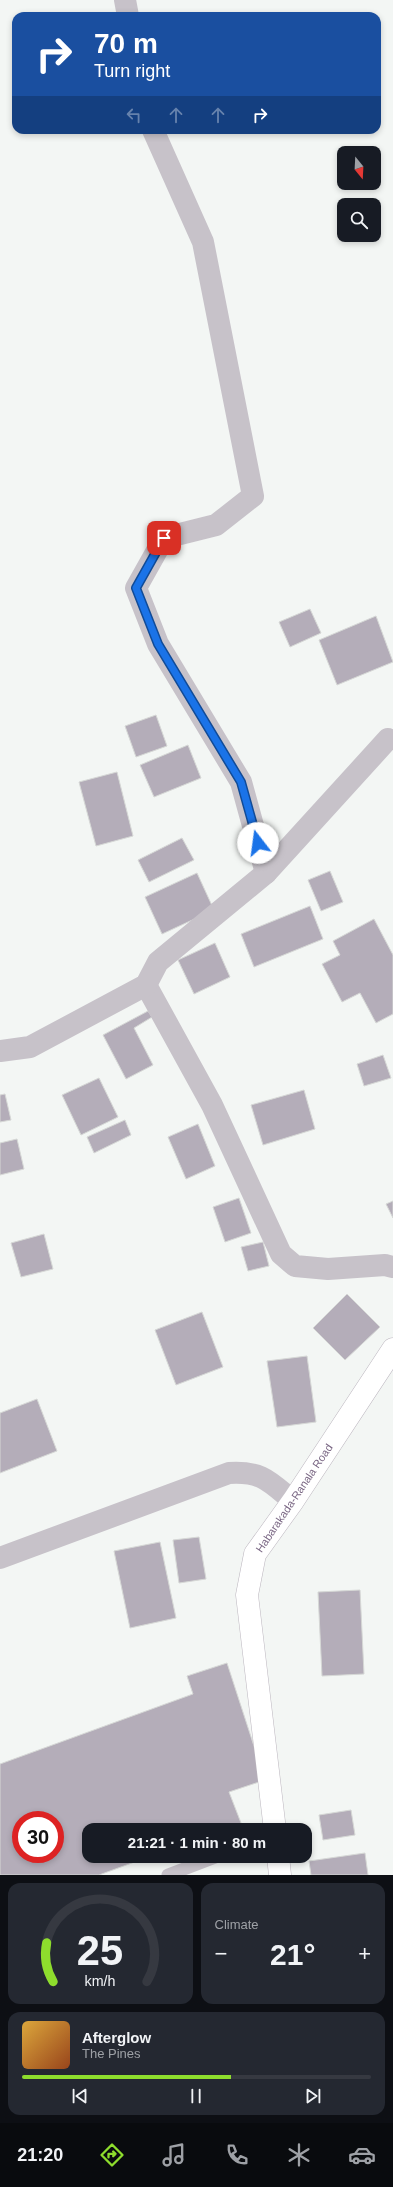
<!DOCTYPE html>
<meta charset="utf-8">
<style>
:root{--surface:#171b24;--page:#242831;--text:#f1f3f6;--muted:#9ea1a6;--line:#363941;--accent:#8edd2d}
body{margin:0;font-family:Arial,sans-serif;background:var(--page);color:var(--text);height:100vh;display:flex;flex-direction:column;font-size:15px;white-space:nowrap}
*{box-sizing:border-box;margin:0}
p{font-size:13px;color:var(--muted)}
.icon{flex:none;width:22px;height:22px;fill:none;stroke:currentColor;stroke-width:2;stroke-linecap:round;stroke-linejoin:round}
.map{position:relative;height:1875px;overflow:hidden}
.details{display:flex;flex-direction:column;gap:8px;padding:8px;background:#0d0f14;flex:1}
.details>*{flex:none}
.hud{position:absolute;left:12px;top:12px;width:369px;height:122px;border-radius:12px;box-shadow:0 2px 6px #0003;background:#1a4fa0;color:#fff;overflow:hidden}
.needle{width:26px;rotate:162deg}
.controls{position:absolute;left:337px;top:146px;display:grid;gap:8px}
.controls a{display:grid;place-items:center;width:44px;height:44px;border-radius:8px;background:var(--surface);box-shadow:0 2px 6px #0003;font-size:20px}
.speed{position:absolute;left:12px;top:1811px;display:flex;gap:8px;font-size:20px;font-weight:700;text-align:center}
.speed>*{display:grid;place-content:center;width:52px;height:52px;border-radius:50%;background:var(--surface);box-shadow:0 2px 6px #0003;line-height:1}
.speed .limit{border:6px solid #d22;background:#fff;color:#111}
.pin{position:absolute;display:grid;place-items:center;width:34px;height:34px;color:#fff;margin:-17px;border-radius:8px;box-shadow:0 2px 6px #0006}
.me{position:absolute;width:44px;margin:-22px;rotate:345deg;stroke-linejoin:round;filter:drop-shadow(0 0 3px #0008)}
.turn{display:flex;align-items:center;gap:14px;height:84px;padding:0 16px;font-size:18px}
.turn .icon{width:52px;height:52px;stroke-width:2.5}
.turn b{display:block;font-size:28px;line-height:34px}
.lanes{display:flex;align-items:center;height:38px;padding:0 16px;background:#0003;justify-content:center;gap:20px;direction:ltr}
.lanes .off{opacity:.35}
.big{font-size:30px;font-weight:700;line-height:1.1}
.details .tile{flex:1;display:flex;flex-direction:column;justify-content:center;gap:6px;min-width:0;padding:0 14px;border-radius:12px;background:var(--page)}
.details .dial{align-items:center;gap:0}
.dial svg{height:104px;overflow:visible;fill:none;stroke:var(--line);stroke-width:7;stroke-linecap:round;text-anchor:middle}
.dial text{fill:var(--text);stroke:none}
.song{display:flex;align-items:center;gap:12px}
.cover{width:48px;height:48px;border-radius:6px;background:linear-gradient(135deg,hsl(40 70% 55%),hsl(20 70% 35%))}
.played{height:4px;border-radius:2px;background:linear-gradient(90deg,var(--accent) 60%,var(--line) 60%)}
.keys{display:flex;justify-content:space-around;direction:ltr}
.heat{display:flex;justify-content:space-between;align-items:center;font-size:22px;direction:ltr}
.details .tiles{flex:1;display:grid;gap:8px;grid-template-columns:1fr 1fr}
.tile:last-child{grid-column:span 2}
.trip{position:absolute;left:82px;top:1823px;width:230px;height:40px;border-radius:12px;background:var(--surface);box-shadow:0 2px 6px #0003;font-weight:700;line-height:40px;text-align:center}
.dock{display:flex;height:64px;justify-content:space-around;align-items:center;background:#090b0e;color:var(--muted)}
.dock .icon{width:28px;height:28px}
.dock .selected{color:var(--accent)}
.dock b{font-size:18px;color:var(--text)}
.map>svg:first-child{display:block}
</style>
<div class="map">
<svg width="393" height="1875" viewBox="0 0 393 1875">
<rect width="100%" height="100%" fill="#f3f6f4"/>
<!-- building -->
<g fill="#b4adb9" stroke="#d6d8d6" fill-rule="evenodd">
<polygon points="310,609 321,633 290,647 279,622"/>
<polygon points="376,616 393,662 337,685 319,640"/>
<polygon points="156,715 167,746 136,757 125,726"/>
<polygon points="188,745 201,778 154,797 140,765"/>
<polygon points="117,772 133,836 96,846 79,782"/>
<polygon points="182,838 194,860 149,882 138,860"/>
<polygon points="330,871 343,902 321,911 308,880"/>
<polygon points="197,873 214,910 162,934 145,897"/>
<polygon points="310,906 323,939 254,967 241,934"/>
<polygon points="374,919 393,955 393,1014 376,1023 360,993 342,1002 322,964 340,955 333,941"/>
<polygon points="215,943 230,977 194,994 178,960"/>
<polygon points="148,1011 152,1017 134,1028 153,1065 126,1079 103,1035"/>
<polygon points="383,1055 391,1078 364,1086 357,1064"/>
<polygon points="99,1078 118,1117 81,1135 62,1095"/>
<polygon points="304,1090 315,1129 263,1145 251,1105"/>
<polygon points="5,1094 11,1120 0,1122 0,1095"/>
<polygon points="125,1120 131,1135 94,1153 87,1137"/>
<polygon points="198,1124 215,1166 186,1179 168,1137"/>
<polygon points="17,1139 24,1169 0,1175 0,1143"/>
<polygon points="239,1198 251,1233 225,1242 213,1207"/>
<polygon points="393,1201 393,1218 386,1204"/>
<polygon points="44,1234 53,1269 21,1277 11,1243"/>
<polygon points="263,1242 269,1266 248,1271 241,1247"/>
<polygon points="347,1294 380,1327 345,1360 313,1328"/>
<polygon points="202,1312 223,1367 176,1385 155,1330"/>
<polygon points="307,1356 316,1422 277,1427 267,1361"/>
<polygon points="37,1399 57,1451 0,1473 0,1413"/>
<polygon points="199,1537 206,1579 179,1583 173,1540"/>
<polygon points="160,1542 176,1618 130,1628 114,1551"/>
<polygon points="360,1590 364,1674 322,1676 318,1592"/>
<path d="M227,1663L265,1780L229,1792L241,1823L222,1830H89V1856H151L99,1875H0V1764L193,1694L187,1676ZM21,1820H55V1854H21Z"/>
<polygon points="351,1810 355,1835 323,1840 319,1815"/>
<polygon points="365,1853 368,1875 311,1875 309,1861"/>
</g>
<g fill="none" stroke-linecap="round" stroke-linejoin="round">
<!-- secondary casing -->
<g stroke="#bcb6bf" stroke-width="23">
<g id="secondary">
<polyline points="275,1830 247,1595 255,1554 293,1501 393,1349"/>
<polyline points="278,1856 280,1875"/>
</g>
</g>
<!-- service -->
<polyline stroke="#c7c2c9" stroke-width="13" points="168,1875 218,1856"/>
<!-- minor -->
<g stroke="#c7c2c9" stroke-width="22">
<polyline points="125,0 128,16"/>
<polyline points="153,130 203,242 253,496 216,525 164,538 136,588 158,644 241,782 266,873"/>
<polyline points="146,985 212,1105 281,1254 295,1266 328,1269 385,1265 393,1267"/>
<polyline points="0,1051 30,1047 146,985 158,962 266,873 388,739"/>
<path d="M0,1558L229,1473C262,1471 269,1481 293,1501"/>
</g>
<!-- secondary -->
<use href="#secondary" stroke="#fff" stroke-width="22"/>
</g>
<g fill="none" stroke-linecap="round" stroke-linejoin="round">
<!-- route casing -->
<g stroke="#114b97" stroke-width="10">
<polyline id="route" points="164,538 136,588 158,644 241,782 258,843"/>
</g>
<!-- route -->
<use href="#route" stroke="#1a73e8" stroke-width="7"/>
</g>
<g text-anchor="middle" dominant-baseline="central" stroke-width="4" stroke-linejoin="round" paint-order="stroke">
<!-- street labels -->
<g font-size="11" fill="#796683" stroke="#fff">
<text transform="translate(294 1498) rotate(-56)">Habarakada-Ranala Road</text>
</g>
</g>
</svg>
<div class="controls">
<a><svg class="needle" viewBox="-14 -14 28 28"><path d="M0-13l5 13h-10z" fill="#e53935"/><path d="M0 13l5-13h-10z" fill="#9ea1a6"/></svg></a>
<a><svg class="icon" aria-label="search" viewBox="0 0 24 24"><circle cx="10" cy="10" r="6"/><path d="M15 15l6 6"/></svg></a>
</div>
<div class="speed"><div class="limit">30</div></div>
<div class="pin" style="left:164px;top:538px;background:#d93025"><svg class="icon" aria-label="arrive" viewBox="0 0 24 24"><path d="M6 21V4h12l-3 4 3 4H6"/></svg></div>
<svg class="me" style="left:258px;top:843px" viewBox="-20 -20 40 40"><circle r="19" fill="#fff"/><path d="M0-13L10 11 0 6-10 11z" fill="#1a73e8"/></svg>
<div class="trip">21:21 · 1 min · 80 m</div>
<div class="hud">
<div class="turn"><svg class="icon" aria-label="right" viewBox="0 0 24 24"><path d="M7 20v-9h11M14 6l5 5-5 5"/></svg><div><b>70 m</b>Turn right</div></div>
<div class="lanes"><svg class="icon off" aria-label="left" viewBox="0 0 24 24"><path d="M17 20v-9H6M10 6l-5 5 5 5"/></svg><svg class="icon off" aria-label="ahead" viewBox="0 0 24 24"><path d="M12 20V5M6 11l6-6 6 6"/></svg><svg class="icon off" aria-label="ahead" viewBox="0 0 24 24"><path d="M12 20V5M6 11l6-6 6 6"/></svg><svg class="icon" aria-label="right" viewBox="0 0 24 24"><path d="M7 20v-9h11M14 6l5 5-5 5"/></svg></div>
</div>
</div>
<section class="details">
<div class="tiles">
<div class="tile dial"><svg viewBox="0 0 100 80">
<path d="M14 69A42 42 0 1 1 86 69"/>
<path d="M14 69A42 42 0 0 1 9 39" stroke="#8edd2d"/>
<text x="50" y="56" font-size="32" font-weight="700">25</text>
<text x="50" y="72" font-size="11">km/h</text>
</svg></div>
<div class="tile"><p>Climate</p>
<div class="heat"><a>−</a><b class="big">21°</b><a>+</a></div>
</div>
<div class="tile">
<div class="song"><i class="cover"></i><div><b>Afterglow</b><p>The Pines</p></div></div>
<div class="played"></div>
<div class="keys"><svg class="icon" aria-label="previous" viewBox="0 0 24 24"><path d="M18 5L8 12l10 7zM5 5v14"/></svg><svg class="icon" aria-label="pause" viewBox="0 0 24 24"><path d="M8 5v14M16 5v14"/></svg><svg class="icon" aria-label="next" viewBox="0 0 24 24"><path d="M6 5l10 7-10 7zM19 5v14"/></svg></div>
</div>
</div>
</section>
<nav class="dock">
<b>21:20</b>
<svg class="icon selected" aria-label="directions" viewBox="0 0 24 24"><path d="M12 3l9 9-9 9-9-9zM9 14v-3h6M13 9l2 2-2 2"/></svg>
<svg class="icon" aria-label="music" viewBox="0 0 24 24"><path d="M9 18V5l10-2v13"/><circle cx="6" cy="18" r="3"/><circle cx="16" cy="16" r="3"/></svg>
<svg class="icon" aria-label="phone" viewBox="0 0 24 24"><path d="M5 4h4l2 5-3 2q2 4 5 5l2-3 5 2v4C11 20 4 13 5 4z"/></svg>
<svg class="icon" aria-label="climate" viewBox="0 0 24 24"><path d="M12 3v18M4 7l16 10M4 17L20 7"/></svg>
<svg class="icon" aria-label="car" viewBox="0 0 24 24"><path d="M5 17H2v-5l4-1 3-4h7l3 4 3 1v5h-3M9 17h6M6 11h13"/><circle cx="7" cy="17" r="2"/><circle cx="17" cy="17" r="2"/></svg>
</nav>
